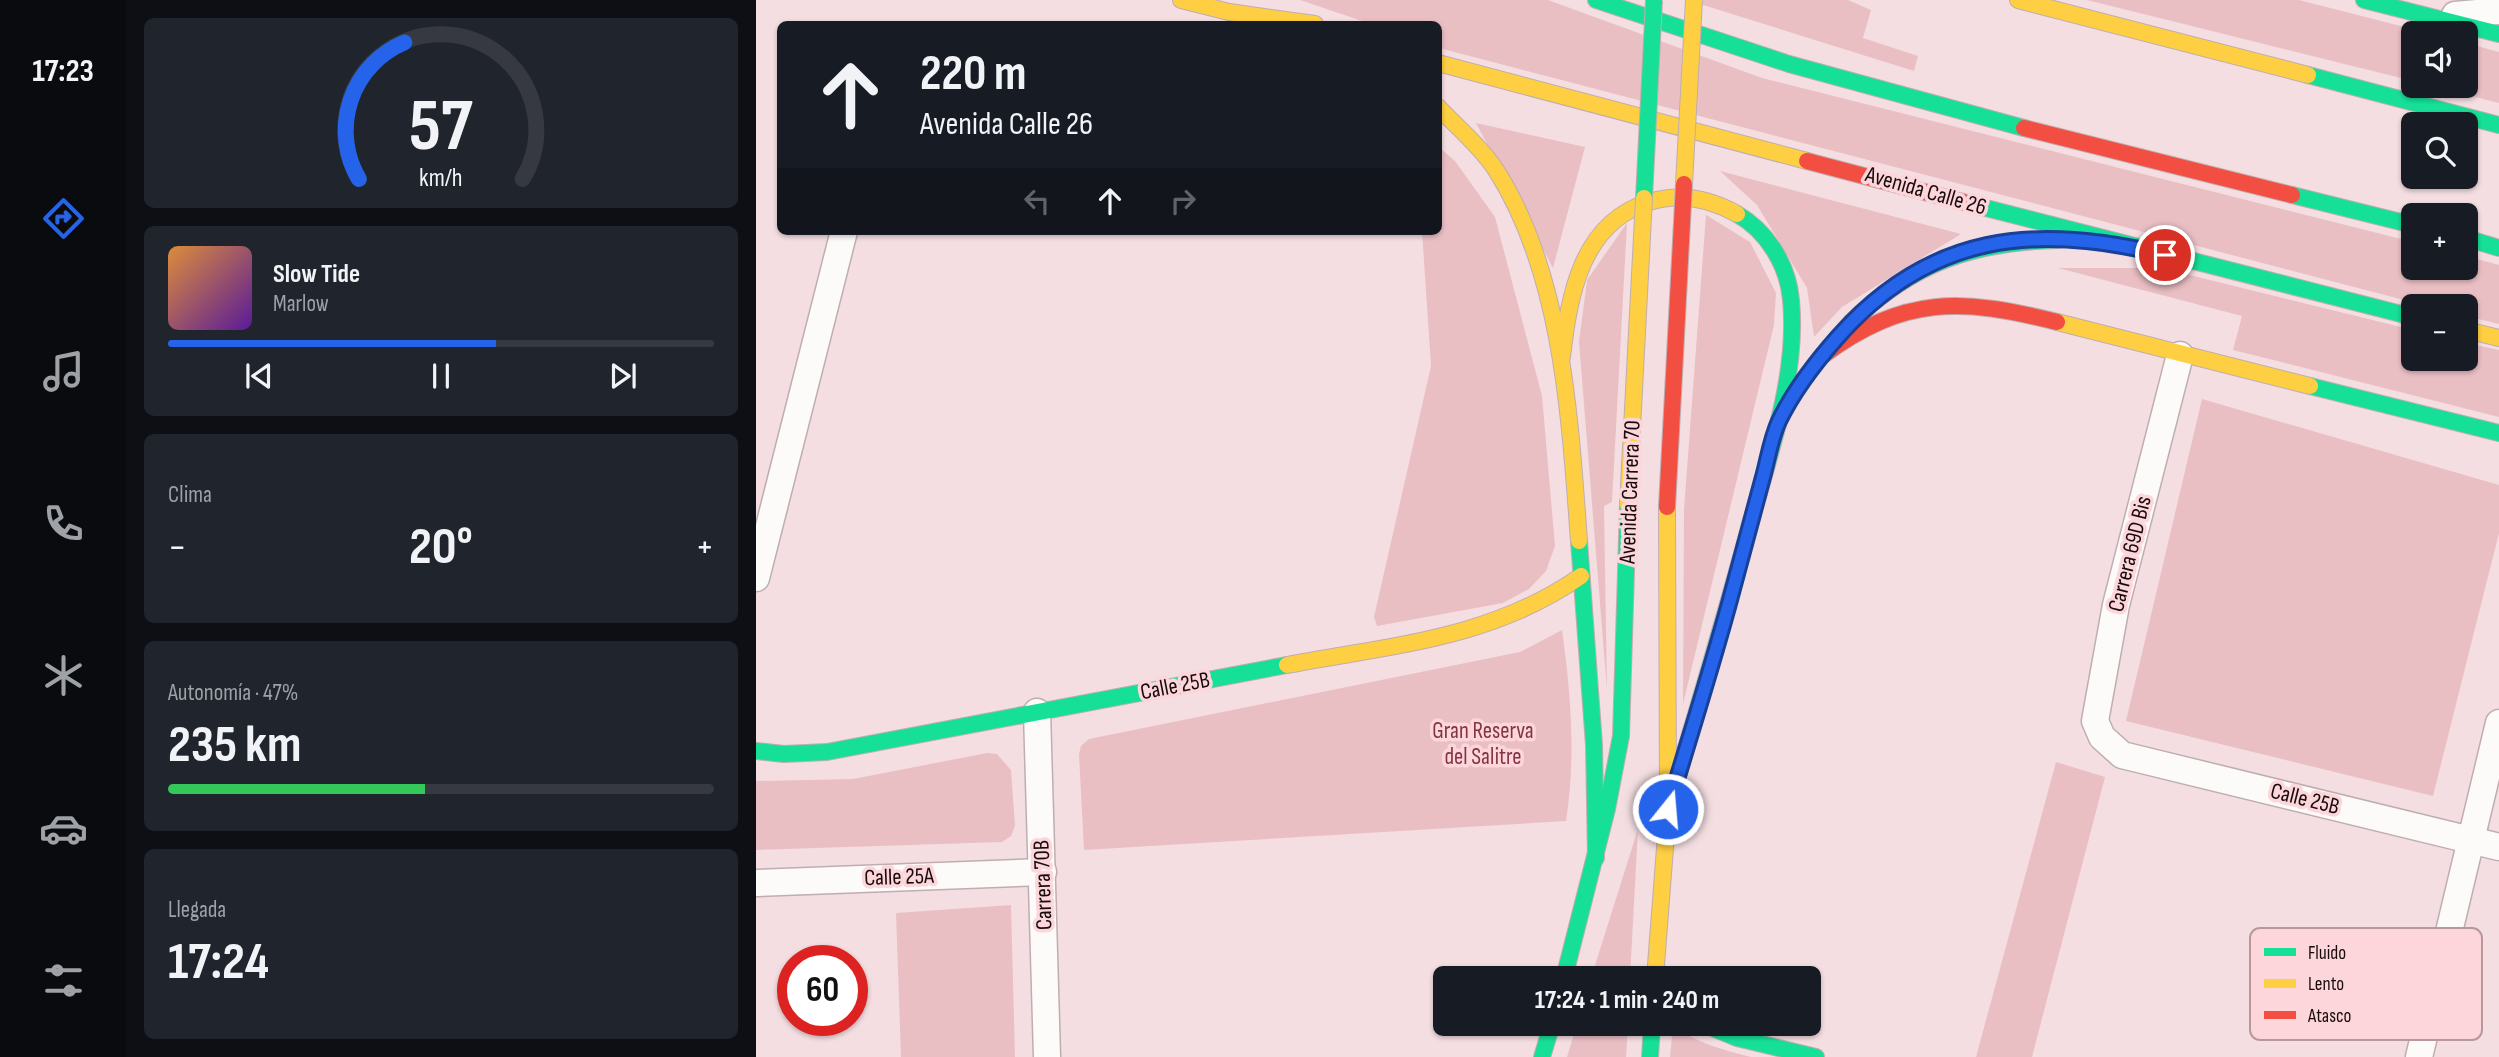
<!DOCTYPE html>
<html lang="es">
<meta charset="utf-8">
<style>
:root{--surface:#171b24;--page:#20242c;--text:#f1f3f6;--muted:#9ea1a6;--line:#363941;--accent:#2563eb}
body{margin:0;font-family:"Sofia Sans Condensed",sans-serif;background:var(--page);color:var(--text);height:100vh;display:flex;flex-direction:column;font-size:26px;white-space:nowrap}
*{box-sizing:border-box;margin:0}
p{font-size:23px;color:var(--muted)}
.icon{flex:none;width:38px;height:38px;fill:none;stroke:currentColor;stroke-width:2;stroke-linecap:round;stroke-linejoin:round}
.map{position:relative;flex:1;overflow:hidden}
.side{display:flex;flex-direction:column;gap:18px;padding:18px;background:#0d0f14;width:630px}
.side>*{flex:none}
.top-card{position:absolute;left:21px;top:21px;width:665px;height:214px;border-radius:10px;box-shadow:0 2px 5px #0004;background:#171b24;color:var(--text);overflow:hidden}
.fabs{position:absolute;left:1645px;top:21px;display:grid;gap:14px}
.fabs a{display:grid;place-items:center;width:77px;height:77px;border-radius:10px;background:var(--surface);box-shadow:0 2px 5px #0004;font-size:35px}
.speed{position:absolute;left:21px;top:945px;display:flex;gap:14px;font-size:35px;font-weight:700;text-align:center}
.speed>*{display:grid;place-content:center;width:91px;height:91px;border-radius:50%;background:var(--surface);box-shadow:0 2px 5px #0004;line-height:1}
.speed .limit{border:10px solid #d22;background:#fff;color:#111}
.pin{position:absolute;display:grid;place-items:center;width:60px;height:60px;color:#fff;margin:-30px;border:4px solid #fff;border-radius:50%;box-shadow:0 2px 7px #0007}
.me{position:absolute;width:77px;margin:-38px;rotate:17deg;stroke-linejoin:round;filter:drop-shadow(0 0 5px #0008)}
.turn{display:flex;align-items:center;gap:24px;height:147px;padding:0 28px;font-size:32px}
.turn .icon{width:91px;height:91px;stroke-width:2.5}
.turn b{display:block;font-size:49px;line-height:60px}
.lanes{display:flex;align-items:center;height:66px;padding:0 28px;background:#0003;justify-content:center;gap:35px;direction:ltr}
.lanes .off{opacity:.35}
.big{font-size:52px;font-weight:700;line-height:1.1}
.side .tile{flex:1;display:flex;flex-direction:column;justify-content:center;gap:10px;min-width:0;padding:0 24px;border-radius:10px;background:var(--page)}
.side .dial{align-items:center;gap:0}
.dial svg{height:182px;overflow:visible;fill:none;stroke:var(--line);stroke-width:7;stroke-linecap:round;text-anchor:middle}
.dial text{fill:var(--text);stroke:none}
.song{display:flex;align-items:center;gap:21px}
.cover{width:84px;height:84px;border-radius:10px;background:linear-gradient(135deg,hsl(30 70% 55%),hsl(270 70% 35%))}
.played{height:7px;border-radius:4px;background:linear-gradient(90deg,var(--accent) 60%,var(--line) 60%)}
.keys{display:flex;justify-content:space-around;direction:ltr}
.heat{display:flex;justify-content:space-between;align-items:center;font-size:38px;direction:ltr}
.charge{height:10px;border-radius:5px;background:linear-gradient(90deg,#34c759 47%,var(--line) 0)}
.trip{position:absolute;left:677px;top:966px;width:388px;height:70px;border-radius:10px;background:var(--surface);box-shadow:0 2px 5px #0004;font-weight:700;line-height:70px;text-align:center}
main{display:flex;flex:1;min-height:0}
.tabs{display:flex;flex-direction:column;width:126px;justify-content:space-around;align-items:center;background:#090b0e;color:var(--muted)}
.tabs .icon{width:49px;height:49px}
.tabs .selected{color:var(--accent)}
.tabs b{font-size:32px;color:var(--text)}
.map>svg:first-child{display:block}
</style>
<main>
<nav class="tabs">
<b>17:23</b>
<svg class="icon selected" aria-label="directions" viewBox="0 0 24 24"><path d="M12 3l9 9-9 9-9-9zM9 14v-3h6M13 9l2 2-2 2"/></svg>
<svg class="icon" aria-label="music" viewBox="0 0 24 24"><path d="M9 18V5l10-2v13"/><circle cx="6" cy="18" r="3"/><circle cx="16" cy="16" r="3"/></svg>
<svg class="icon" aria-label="phone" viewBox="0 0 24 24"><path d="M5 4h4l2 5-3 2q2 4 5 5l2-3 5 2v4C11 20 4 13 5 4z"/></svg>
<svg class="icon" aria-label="climate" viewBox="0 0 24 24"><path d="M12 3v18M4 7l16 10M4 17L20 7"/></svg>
<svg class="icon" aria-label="car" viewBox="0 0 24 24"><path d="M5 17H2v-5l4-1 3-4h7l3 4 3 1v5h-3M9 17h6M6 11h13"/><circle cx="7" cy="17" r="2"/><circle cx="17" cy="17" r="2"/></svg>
<svg class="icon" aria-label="filters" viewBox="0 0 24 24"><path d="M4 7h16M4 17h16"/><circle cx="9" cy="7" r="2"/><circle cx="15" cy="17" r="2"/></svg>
</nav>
<section class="side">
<div class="tile dial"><svg viewBox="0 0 100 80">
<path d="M14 69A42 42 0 1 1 86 69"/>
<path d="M14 69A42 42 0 0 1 34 9" stroke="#2563eb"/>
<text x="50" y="56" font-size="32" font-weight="700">57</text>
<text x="50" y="72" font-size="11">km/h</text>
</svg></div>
<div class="tile">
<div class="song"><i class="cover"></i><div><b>Slow Tide</b><p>Marlow</p></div></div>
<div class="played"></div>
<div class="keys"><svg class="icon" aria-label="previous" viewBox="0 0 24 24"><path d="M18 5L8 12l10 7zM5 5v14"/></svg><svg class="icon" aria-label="pause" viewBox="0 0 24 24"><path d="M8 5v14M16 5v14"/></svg><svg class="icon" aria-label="next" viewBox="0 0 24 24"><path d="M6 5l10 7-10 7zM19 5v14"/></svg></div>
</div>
<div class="tile"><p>Clima</p>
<div class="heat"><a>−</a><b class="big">20°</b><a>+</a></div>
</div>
<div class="tile"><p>Autonomía · 47%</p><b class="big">235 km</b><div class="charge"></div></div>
<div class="tile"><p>Llegada</p><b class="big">17:24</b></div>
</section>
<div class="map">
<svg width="1743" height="1057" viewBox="0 0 1743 1057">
<rect width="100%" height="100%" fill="#f4dee1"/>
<!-- green -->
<g fill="#eabfc4">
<polygon points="544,0 792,0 1006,78 1657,242 1657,268 1710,268 1710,256 1743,265 1743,324 1710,316 1710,306 1671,306 683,48 682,24 615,24"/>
<polygon points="931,0 1092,0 1115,10 1107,38 1162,56 1158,71"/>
<polygon points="1331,0 1543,0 1672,33 1657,33 1657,81"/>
<polygon points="1710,43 1743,52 1743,103 1676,86 1710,86"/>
<polygon points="720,123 829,147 797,268"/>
<polygon points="683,147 699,161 739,217 786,396 799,546 790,571 773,589 747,603 621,626 618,617 675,366 666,231 682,231"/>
<polygon points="964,171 1205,234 1086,307 1058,337 1051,288 1001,205"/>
<polygon points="950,215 994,242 1020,293 1018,325 927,704 928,509"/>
<polygon points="871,223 856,502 848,506 851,690 823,342 831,280"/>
<polygon points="1302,268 1405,268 1657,330 1657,359 1710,359 1710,343 1743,350 1743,417 1477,350 1486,316"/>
<polygon points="1446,399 1743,485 1743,533 1677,796 1370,721"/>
<path d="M806,630C815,694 820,757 810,821L328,850L323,754L325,746L333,739L764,652Z"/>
<polygon points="231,753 241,754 255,770 259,826 255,836 246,842 0,850 0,781 97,779"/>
<polygon points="1300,762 1349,777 1276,1057 1220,1057"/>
<polygon points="882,829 874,978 835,978"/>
<polygon points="255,905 259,1057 145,1057 140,913"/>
<polygon points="821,1024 872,1024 870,1057 811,1057"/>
<path d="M917,1026C942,1043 966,1050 995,1057H914Z"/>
</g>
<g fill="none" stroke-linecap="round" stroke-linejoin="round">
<!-- street casing -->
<g stroke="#beaeb0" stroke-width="29">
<g id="street">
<polyline points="1699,15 1743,11"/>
<polyline points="1424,355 1360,605 1339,721 1346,737 1366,755 1743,847"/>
<polyline points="0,578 88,231"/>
<polyline points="281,712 291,1057"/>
<polyline points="0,883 287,872"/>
<polyline points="1663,1057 1743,723"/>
</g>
</g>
<!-- fast casing -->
<g stroke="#beaeb0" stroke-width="18">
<g id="fast">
<polyline points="840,0 1033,64 1268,128"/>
<polyline points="1608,0 1743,34"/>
<polyline points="1552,75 1743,125"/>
<polyline points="1536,195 1657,225"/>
<polyline points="1218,205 1657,317"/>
<polyline points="1710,238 1743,248"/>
<path d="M1095,322C1157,263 1217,242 1302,240"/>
<polyline points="1554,386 1743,433"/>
<polyline points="823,541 838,745 840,858"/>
<polyline points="0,751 28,754 71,752 531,665"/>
<path d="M912,809C941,712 969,616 996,518C1015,448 1042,374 1035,300C1032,265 1011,231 981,214"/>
<polyline points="808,978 851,809 865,736 872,505"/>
<polyline points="947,1024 981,1038 1060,1057"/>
<polyline points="786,1057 796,1024"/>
<polyline points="894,1057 896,1024"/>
</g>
</g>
<!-- slow casing -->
<g stroke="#beaeb0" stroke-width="18">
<g id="slow">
<polyline points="425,0 473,12 559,24"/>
<polyline points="1262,0 1552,75"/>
<polyline points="682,63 1051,161"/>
<path d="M682,107C701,127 725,147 740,170C807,275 814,420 823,541"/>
<polyline points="1301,322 1554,386"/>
<polyline points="1710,330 1743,338"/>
<path d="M806,357C813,296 825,223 893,202C923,193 953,198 981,214"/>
<path d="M531,665C636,645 735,639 825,576"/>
<polyline points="899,978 912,809 911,507"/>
</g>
</g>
<!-- jam casing -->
<g stroke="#beaeb0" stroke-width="18">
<g id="jam">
<polyline points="1268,128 1536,195"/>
<polyline points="1051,161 1218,205"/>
<path d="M1066,356C1149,295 1205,298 1301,322"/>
</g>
</g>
<!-- street -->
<use href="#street" stroke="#fdfafa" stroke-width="26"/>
<!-- fast -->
<use href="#fast" stroke="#16e098" stroke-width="16"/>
<!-- slow -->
<use href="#slow" stroke="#ffcf43" stroke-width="16"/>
<!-- jam -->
<use href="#jam" stroke="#f24e42" stroke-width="16"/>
<!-- fast-bridge casing -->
<g stroke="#beaeb0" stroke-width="18" stroke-linecap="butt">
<polyline id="fast-bridge" points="888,198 898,0"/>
</g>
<!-- slow-bridge casing -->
<g stroke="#beaeb0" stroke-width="18" stroke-linecap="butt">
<g id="slow-bridge">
<polyline points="928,184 938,0"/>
<polyline points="872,505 888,198"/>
</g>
</g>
<!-- jam-bridge casing -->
<g stroke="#beaeb0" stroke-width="18" stroke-linecap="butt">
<polyline id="jam-bridge" points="911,507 928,184"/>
</g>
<!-- fast-bridge -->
<use href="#fast-bridge" stroke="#16e098" stroke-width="16"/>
<!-- slow-bridge -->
<use href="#slow-bridge" stroke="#ffcf43" stroke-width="16"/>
<!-- jam-bridge -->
<use href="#jam-bridge" stroke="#f24e42" stroke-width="16"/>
</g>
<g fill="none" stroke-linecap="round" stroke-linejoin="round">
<!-- route casing -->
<g stroke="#184099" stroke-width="18">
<path id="route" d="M912,809C933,739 955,670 974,600C985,559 996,518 1007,477C1012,459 1015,438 1023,421C1038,390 1059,363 1081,338C1173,233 1279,223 1409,255"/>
</g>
<!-- route -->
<use href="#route" stroke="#2563eb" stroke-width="12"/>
</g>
<g text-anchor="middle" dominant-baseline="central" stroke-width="7" stroke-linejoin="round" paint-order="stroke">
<!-- street labels -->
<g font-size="23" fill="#170b0c" stroke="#fcd6da">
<text transform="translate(1170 191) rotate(16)">Avenida Calle 26</text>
<text transform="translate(874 492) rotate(-88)">Avenida Carrera 70</text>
<text transform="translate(1374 554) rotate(-76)">Carrera 69D Bis</text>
<text transform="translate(419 686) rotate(-11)">Calle 25B</text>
<text transform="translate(1549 799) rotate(14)">Calle 25B</text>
<text transform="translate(143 877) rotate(-2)">Calle 25A</text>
<text transform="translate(287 885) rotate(-92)">Carrera 70B</text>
</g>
<!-- park labels -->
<g font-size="23" fill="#823443" stroke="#fcd6da">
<text x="727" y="731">Gran Reserva<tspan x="727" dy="26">del Salitre</tspan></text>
</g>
</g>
<!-- legend -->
<rect x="1494" y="928" width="232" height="112" rx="10" fill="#fcd6da" stroke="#b7999c" stroke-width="2"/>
<rect x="1508" y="948" width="32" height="8" fill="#16e098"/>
<rect x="1508" y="979" width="32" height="9" fill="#ffcf43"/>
<rect x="1508" y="1011" width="32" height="8" fill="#f24e42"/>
<g font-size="19" fill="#170b0c">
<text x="1552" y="959">Fluido</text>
<text x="1552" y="990">Lento</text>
<text x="1552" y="1022">Atasco</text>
</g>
</svg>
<div class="fabs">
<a><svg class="icon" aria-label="sound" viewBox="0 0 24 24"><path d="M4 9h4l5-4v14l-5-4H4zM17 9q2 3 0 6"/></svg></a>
<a><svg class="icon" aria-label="search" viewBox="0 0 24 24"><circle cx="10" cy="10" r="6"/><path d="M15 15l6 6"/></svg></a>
<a>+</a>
<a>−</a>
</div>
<div class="speed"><div class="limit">60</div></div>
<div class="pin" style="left:1409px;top:255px;background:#d93025"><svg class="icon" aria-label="arrive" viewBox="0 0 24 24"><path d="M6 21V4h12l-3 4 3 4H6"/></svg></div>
<svg class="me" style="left:912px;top:809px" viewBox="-20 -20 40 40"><circle r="17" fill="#2563eb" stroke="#fff" stroke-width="3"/><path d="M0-11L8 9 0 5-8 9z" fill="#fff"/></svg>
<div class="trip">17:24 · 1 min · 240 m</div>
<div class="top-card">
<div class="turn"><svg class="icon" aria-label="ahead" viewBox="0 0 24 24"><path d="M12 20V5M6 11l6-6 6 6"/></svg><div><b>220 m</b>Avenida Calle 26</div></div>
<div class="lanes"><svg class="icon off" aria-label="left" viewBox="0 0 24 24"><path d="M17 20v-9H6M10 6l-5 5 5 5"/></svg><svg class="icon" aria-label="ahead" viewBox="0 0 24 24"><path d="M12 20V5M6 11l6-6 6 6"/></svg><svg class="icon off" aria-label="right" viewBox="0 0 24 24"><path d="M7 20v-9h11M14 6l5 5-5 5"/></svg></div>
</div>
</div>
</main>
